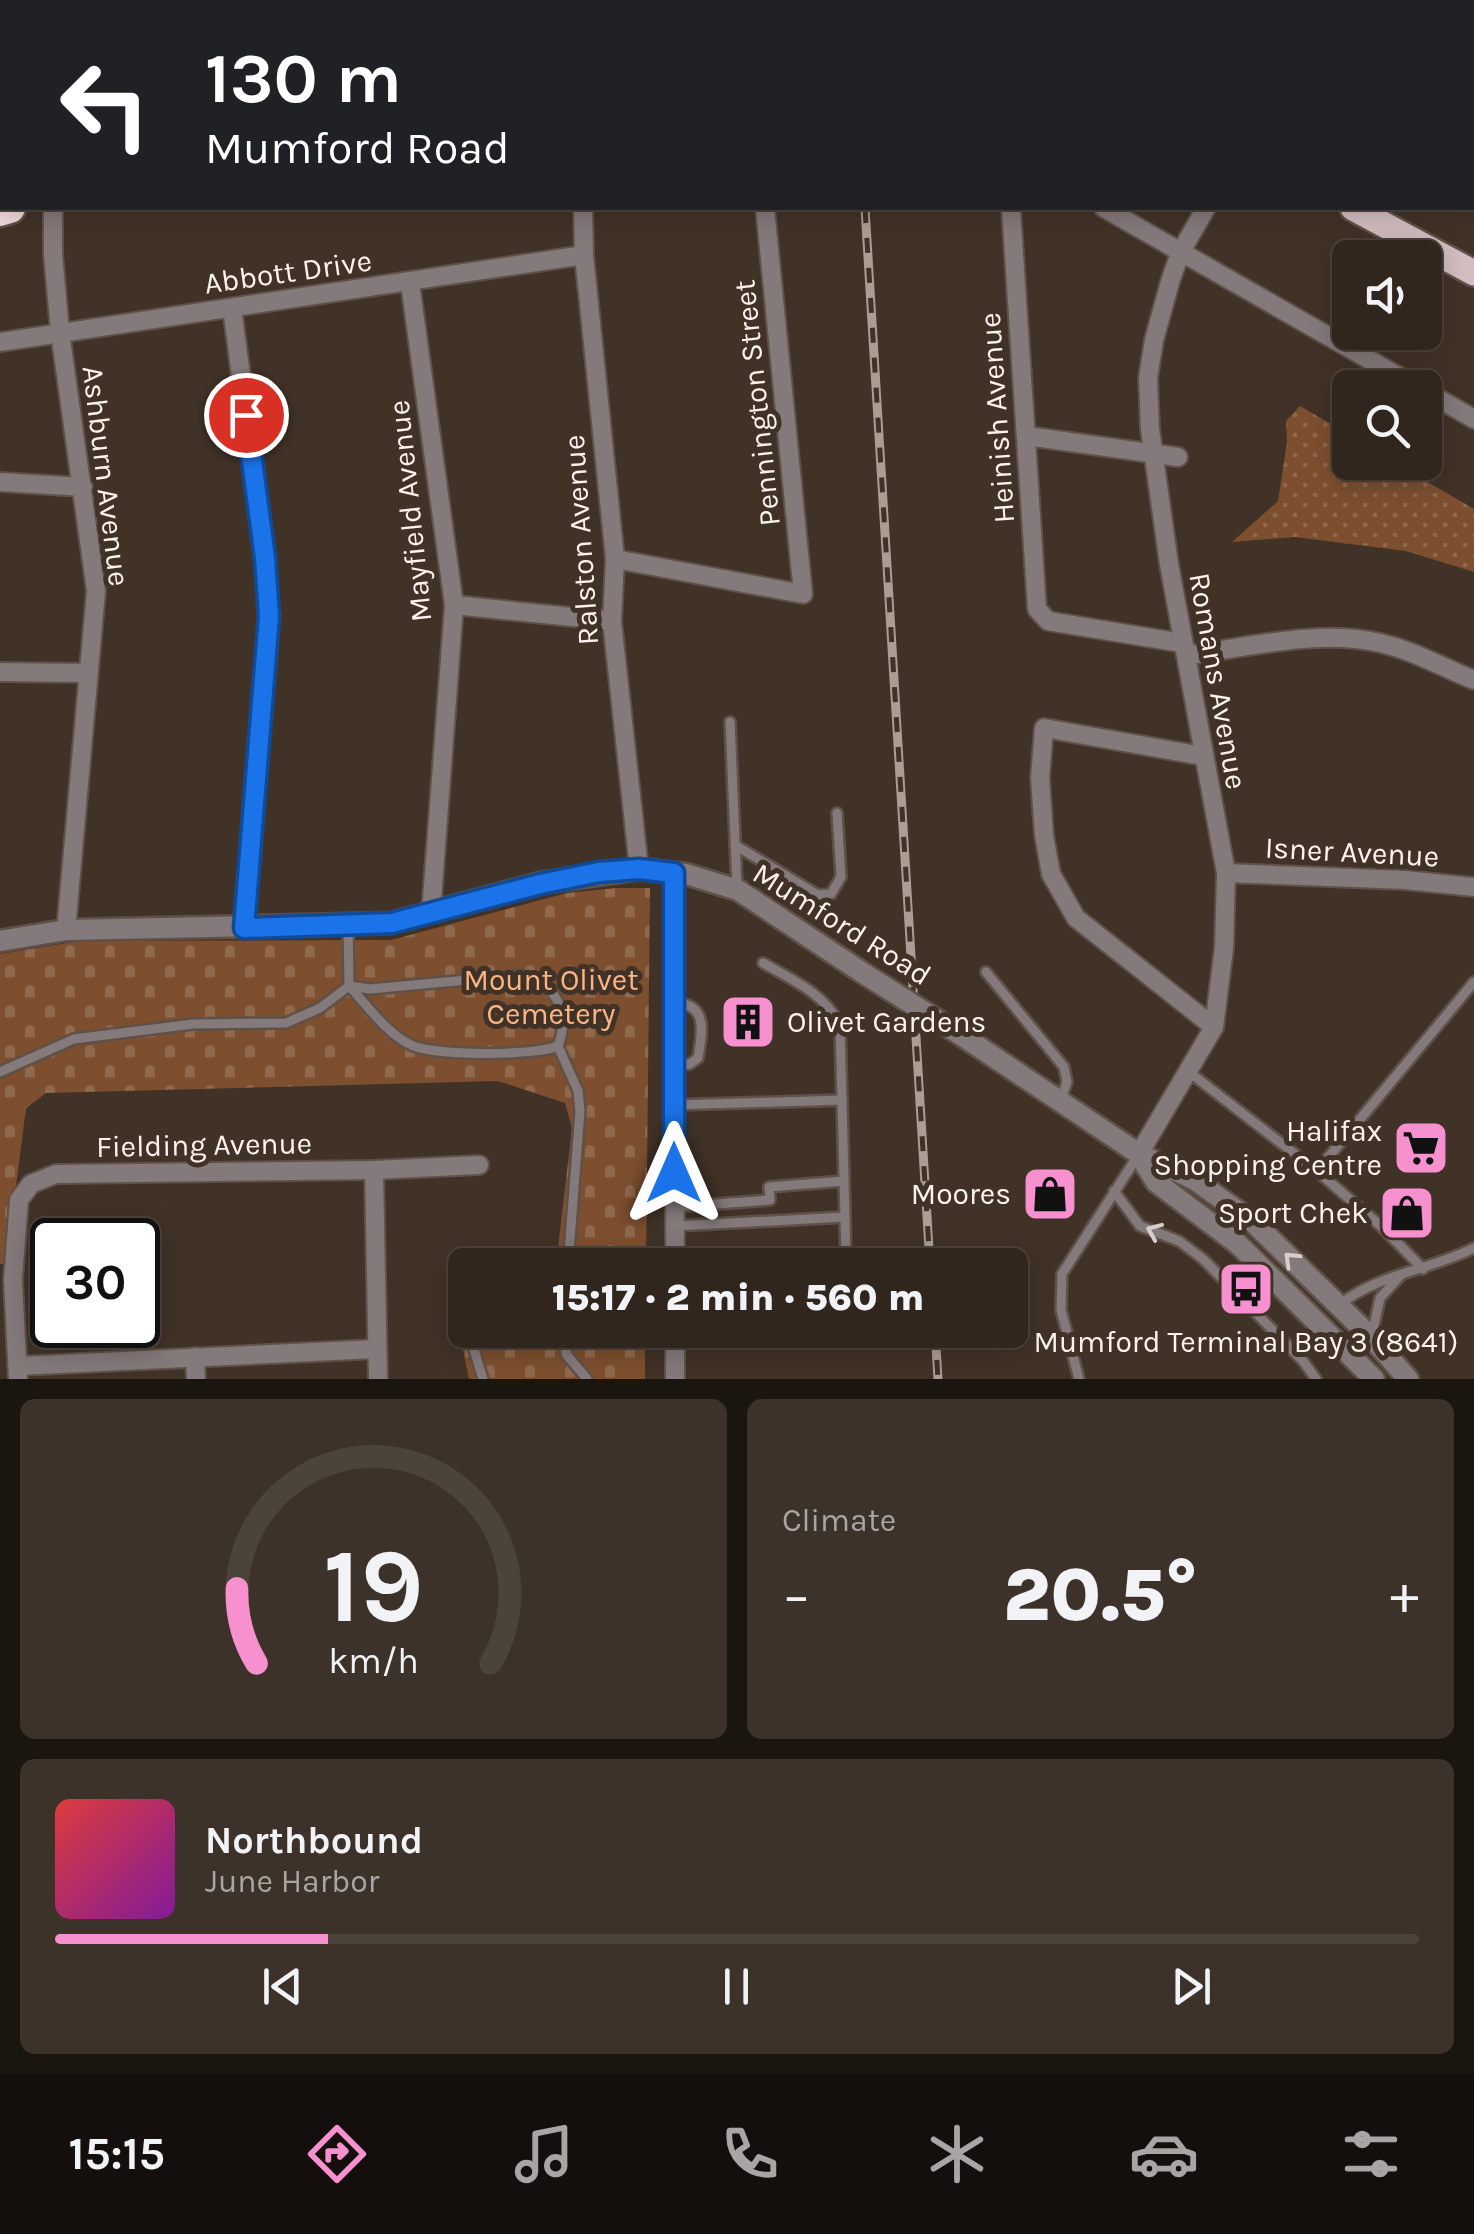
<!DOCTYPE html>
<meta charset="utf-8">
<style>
:root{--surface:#31261d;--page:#3d322a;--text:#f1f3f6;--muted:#a8a5a4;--line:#4c433b;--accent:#f690cf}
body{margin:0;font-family:Karla,sans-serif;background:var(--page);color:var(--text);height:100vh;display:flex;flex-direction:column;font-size:38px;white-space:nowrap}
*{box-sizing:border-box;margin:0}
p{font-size:32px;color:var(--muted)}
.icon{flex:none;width:55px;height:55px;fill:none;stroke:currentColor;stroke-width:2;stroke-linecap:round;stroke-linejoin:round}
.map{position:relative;height:1379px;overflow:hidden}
.details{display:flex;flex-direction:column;gap:20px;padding:20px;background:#1b1510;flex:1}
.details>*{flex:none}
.guide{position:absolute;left:0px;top:0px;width:1475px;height:210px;box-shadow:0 5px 25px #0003,0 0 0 2px var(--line);background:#202124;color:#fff;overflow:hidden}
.tools{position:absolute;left:1332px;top:240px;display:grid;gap:20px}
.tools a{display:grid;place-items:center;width:110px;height:110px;border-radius:15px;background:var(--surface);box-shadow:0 5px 25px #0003,0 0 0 2px var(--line);font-size:50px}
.speed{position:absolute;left:30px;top:1218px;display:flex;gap:20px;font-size:50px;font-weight:700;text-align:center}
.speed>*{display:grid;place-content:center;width:130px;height:130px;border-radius:50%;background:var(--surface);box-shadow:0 5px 25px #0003,0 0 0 2px var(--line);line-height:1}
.speed .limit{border:5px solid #111;border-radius:15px;background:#fff;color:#111}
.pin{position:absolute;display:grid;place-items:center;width:85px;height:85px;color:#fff;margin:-42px;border:5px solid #fff;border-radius:50%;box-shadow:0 2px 10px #0007}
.me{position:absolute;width:110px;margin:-55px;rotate:0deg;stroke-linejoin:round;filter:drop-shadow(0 0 8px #0008)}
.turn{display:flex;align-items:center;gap:35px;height:210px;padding:0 40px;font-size:45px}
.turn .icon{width:130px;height:130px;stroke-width:2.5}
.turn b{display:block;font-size:70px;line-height:85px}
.big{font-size:75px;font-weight:800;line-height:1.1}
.details .card{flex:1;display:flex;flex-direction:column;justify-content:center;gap:15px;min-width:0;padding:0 35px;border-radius:15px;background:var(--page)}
.details .dial{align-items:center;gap:0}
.dial svg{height:260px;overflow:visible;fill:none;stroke:var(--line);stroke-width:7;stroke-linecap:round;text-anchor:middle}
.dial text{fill:var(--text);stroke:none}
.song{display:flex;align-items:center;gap:30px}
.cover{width:120px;height:120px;border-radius:15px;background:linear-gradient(135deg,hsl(0 70% 55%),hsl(290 70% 35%))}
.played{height:10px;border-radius:5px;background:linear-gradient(90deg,var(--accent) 20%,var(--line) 20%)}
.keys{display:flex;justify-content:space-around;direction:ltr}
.heat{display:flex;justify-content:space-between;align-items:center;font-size:55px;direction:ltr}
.details .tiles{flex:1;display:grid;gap:20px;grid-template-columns:1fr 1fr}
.card:last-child{grid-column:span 2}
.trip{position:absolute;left:448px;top:1248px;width:580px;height:100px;border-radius:15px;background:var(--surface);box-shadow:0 5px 25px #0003,0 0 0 2px var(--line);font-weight:800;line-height:100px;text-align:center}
.tabs{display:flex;height:160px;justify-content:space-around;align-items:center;background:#140f0c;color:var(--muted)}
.tabs .icon{width:70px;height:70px}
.tabs .selected{color:var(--accent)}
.tabs b{font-size:45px;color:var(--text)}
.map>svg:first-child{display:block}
</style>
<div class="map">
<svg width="1474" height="1379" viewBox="0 0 1474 1379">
<defs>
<pattern id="green-dots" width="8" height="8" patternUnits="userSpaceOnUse" patternTransform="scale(2.5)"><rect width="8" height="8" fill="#7d4f2f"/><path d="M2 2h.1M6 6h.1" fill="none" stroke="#90694d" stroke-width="1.8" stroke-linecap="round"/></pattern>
<pattern id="cemetery-stones" width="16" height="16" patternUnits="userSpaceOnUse" patternTransform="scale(2.5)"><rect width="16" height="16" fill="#7d4f2f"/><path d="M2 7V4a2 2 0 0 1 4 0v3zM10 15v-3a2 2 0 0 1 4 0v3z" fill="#90694d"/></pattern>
</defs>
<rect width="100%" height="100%" fill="#413227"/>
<!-- green -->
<g fill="url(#green-dots)">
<polygon points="71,0 226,0 227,2 71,2"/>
<polygon points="338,0 567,0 567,2 335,2"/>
<polygon points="1300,406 1350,435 1350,462 1395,463 1474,509 1474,572 1406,551 1295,537 1232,542 1278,501 1287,442 1286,421"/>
</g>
<!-- cemetery -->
<g fill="url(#cemetery-stones)">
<polygon points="616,888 650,888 646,1265 507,1265 558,1248 572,1128 565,1103 498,1081 46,1093 26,1108 6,1264 0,1264 0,954 79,941 391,940 567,893"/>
<polygon points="465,1277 465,1330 645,1330 645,1379 469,1379 449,1282"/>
</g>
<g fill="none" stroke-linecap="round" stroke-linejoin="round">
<!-- service casing -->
<g stroke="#5f5147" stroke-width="14">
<g id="service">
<polyline points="1472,136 1474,136"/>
<polyline points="730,722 737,887"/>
<polyline points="735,845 818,895 831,894 841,877 837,813"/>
<polyline points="986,972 1064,1067 1067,1082 1061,1099"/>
<path d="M520,975C556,983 571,1012 558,1046C535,1056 434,1056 411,1045C387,1034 367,1005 349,986L370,989Z"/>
<path d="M674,1003C709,1003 702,1033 698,1058L690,1064L674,1066"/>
<polyline points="558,1046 578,1091 580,1111 568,1265"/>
<polyline points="0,1072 74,1039 193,1024 286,1023 320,1008 349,986 348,926"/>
<polyline points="1189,1072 1317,1171 1382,1227 1423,1269"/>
<polyline points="674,1105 842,1100"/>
<polyline points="1317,1171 1474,982"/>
<polyline points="1114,1191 1140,1226 1179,1241 1203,1259 1303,1361 1316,1379"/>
<polyline points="675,1207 770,1200 769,1187 844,1181"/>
<polyline points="845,1217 846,1265"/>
<path d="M676,1226L845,1217L840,1026C827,995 791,979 763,963"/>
<path d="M1339,1305C1378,1274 1430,1270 1474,1248"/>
<polyline points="468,1330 483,1379"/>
<polyline points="565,1330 566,1354 587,1379"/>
<polyline points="1372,1335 1380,1298 1401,1275"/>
<polyline points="1079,1379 1061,1310 1062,1274 1137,1157"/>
</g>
</g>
<!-- minor casing -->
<g stroke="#5f5147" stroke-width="22">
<g id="minor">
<polyline points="52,0 53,2"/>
<polyline points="576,0 576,2"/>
<polyline points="755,0 755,2"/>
<polyline points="1170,2 1171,0"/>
<polyline points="1313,2 1315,0"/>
<polyline points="0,161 2,161"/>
<polyline points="53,208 53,254 60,332 96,591 66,930"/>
<polyline points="583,208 584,255 615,559 612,621 639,869"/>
<polyline points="1011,208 1037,609 1048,621 1182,643"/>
<polyline points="1104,208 1419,388"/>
<polyline points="410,283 454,605 431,913"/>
<polyline points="232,308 265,557 269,616 243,928"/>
<polyline points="0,342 584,255"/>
<polyline points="1425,391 1474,419"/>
<polyline points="1027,436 1178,457"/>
<polyline points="0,482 83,487"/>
<polyline points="615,559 803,594 765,208"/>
<polyline points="454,605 612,621"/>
<path d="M1188,655C1250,647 1318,629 1380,643C1412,650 1444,668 1474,680"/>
<polyline points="0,672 88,673"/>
<polyline points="1203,756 1044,728 1040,778 1044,835 1051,874 1076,918 1214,1027"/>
<polyline points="674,873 675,1265"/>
<polyline points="1226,873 1405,880 1474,887"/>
<polyline points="1139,1154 1214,1027 1224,948 1226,873 1169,564 1150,429 1148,378 1154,340 1170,282 1180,253 1206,208"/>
<polyline points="374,1170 378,1379"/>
<polyline points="675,1330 675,1379"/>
<polyline points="195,1357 196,1379"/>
<polyline points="18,1366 377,1349"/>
<polyline points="18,1379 13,1280 19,1200 31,1184 56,1174 374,1170 479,1165"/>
</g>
</g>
<!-- tertiary casing -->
<g stroke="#5f5147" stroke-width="25">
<g id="tertiary">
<polyline points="0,941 66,930 391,923 540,883 639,869 686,874 738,890 863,973"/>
<polyline points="961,1035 1139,1154 1195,1180 1253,1222 1372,1338 1408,1379"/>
<polyline points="1140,1156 1156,1182 1238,1244 1374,1379"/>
</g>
</g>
<!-- primary casing -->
<g stroke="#5f5147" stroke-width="30">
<g id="primary">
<polyline points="237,0 238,2"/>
<polyline points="1005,0 1009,2"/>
<polyline points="1353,208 1474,273"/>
</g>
</g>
<!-- motorway casing -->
<g stroke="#5f5147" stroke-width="35">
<g id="motorway">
<polyline points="310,2 313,0"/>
<polyline points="0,211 10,208"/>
</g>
</g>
<!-- service -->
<use href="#service" stroke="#84797b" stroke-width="9"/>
<!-- minor -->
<use href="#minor" stroke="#84797b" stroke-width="18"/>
<!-- tertiary -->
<use href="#tertiary" stroke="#84797b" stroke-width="20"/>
<!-- primary -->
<use href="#primary" stroke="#d2bdc0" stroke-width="25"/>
<!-- motorway -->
<use href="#motorway" stroke="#f1d7db" stroke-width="30"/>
<!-- rail casing -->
<g stroke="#aa9d95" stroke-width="9">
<g id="rail">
<polyline points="853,0 853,2"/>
<polyline points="865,208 930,1265"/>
<polyline points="935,1330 938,1379"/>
</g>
</g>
<!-- rail -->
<use href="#rail" stroke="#413227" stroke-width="5" stroke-dasharray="15" stroke-linecap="butt"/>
<!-- tertiary-bridge casing -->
<g stroke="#5f5147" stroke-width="25" stroke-linecap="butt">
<polyline id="tertiary-bridge" points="863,973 961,1035"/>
</g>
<!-- tertiary-bridge -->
<use href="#tertiary-bridge" stroke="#84797b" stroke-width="20"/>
</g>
<!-- one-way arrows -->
<defs><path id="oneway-chevron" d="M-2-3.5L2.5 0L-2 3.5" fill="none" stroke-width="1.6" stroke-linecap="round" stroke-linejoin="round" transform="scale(2.5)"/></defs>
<g stroke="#d9ceca">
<use href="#oneway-chevron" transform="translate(1154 1231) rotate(-157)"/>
<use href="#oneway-chevron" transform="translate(1291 1259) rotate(-136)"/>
</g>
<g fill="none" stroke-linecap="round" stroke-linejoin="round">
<!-- route casing -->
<g stroke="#114b97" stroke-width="25">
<polyline id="route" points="246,415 265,558 269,616 244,928 392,923 540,884 599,872 639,869 674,873 674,1173"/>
</g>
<!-- route -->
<use href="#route" stroke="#1a73e8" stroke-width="18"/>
</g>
<!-- icons -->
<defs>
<g id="building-square" transform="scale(2.875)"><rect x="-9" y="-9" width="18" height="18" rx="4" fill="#f690cf" stroke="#413227"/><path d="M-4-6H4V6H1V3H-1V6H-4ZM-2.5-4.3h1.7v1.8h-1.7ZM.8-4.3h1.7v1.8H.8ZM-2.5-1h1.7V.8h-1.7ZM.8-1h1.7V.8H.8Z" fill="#111"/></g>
<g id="supermarket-square" transform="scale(2.875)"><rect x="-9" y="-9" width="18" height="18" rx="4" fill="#f690cf" stroke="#413227"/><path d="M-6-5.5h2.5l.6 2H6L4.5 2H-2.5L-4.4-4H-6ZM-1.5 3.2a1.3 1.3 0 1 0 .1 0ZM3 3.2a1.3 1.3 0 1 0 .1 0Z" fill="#111"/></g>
<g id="shop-square" transform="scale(2.875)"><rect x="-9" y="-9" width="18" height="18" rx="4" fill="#f690cf" stroke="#413227"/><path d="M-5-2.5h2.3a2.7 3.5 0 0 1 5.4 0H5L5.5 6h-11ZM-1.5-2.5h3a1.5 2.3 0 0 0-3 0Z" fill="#111"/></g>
<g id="bus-square" transform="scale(2.875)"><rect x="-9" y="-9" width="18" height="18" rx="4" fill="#f690cf" stroke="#413227"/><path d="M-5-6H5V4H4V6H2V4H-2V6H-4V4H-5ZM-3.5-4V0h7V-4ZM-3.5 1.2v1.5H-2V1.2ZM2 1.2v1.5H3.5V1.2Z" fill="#111"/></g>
</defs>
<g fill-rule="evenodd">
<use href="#building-square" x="748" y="1022"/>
<use href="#supermarket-square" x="1421" y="1148"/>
<use href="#shop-square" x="1050" y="1194"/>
<use href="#shop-square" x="1407" y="1213"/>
<use href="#bus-square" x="1246" y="1289"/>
</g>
<g text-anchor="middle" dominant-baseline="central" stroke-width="10" stroke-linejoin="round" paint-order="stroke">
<!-- street labels -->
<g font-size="30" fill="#fdf2ec" stroke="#413227">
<text transform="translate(288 272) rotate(-8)">Abbott Drive</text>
<text transform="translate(757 403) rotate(-96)">Pennington Street</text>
<text transform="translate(997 418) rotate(-94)">Heinish Avenue</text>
<text transform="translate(106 476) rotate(83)">Ashburn Avenue</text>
<text transform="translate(410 511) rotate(-96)">Mayfield Avenue</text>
<text transform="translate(581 540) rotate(-94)">Ralston Avenue</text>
<text transform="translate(1218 681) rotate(80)">Romans Avenue</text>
<text transform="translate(1352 852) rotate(3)">Isner Avenue</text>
<text transform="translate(842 924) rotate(32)">Mumford Road</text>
<text transform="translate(204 1145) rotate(-1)">Fielding Avenue</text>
</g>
<!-- park labels -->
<g font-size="30" fill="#fbb585" stroke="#413227">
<text x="551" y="980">Mount Olivet<tspan x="551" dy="34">Cemetery</tspan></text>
</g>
<!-- poi labels -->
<g font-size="30" fill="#fdf2ec" stroke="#413227" text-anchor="end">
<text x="787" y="1022" text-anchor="start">Olivet Gardens</text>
<text x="1382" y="1131">Halifax<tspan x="1382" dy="34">Shopping Centre</tspan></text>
<text x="1011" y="1194">Moores</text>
<text x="1368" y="1213">Sport Chek</text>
<text x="1246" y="1342" text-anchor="middle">Mumford Terminal Bay 3 (8641)</text>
</g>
</g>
</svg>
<div class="tools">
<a><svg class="icon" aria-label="sound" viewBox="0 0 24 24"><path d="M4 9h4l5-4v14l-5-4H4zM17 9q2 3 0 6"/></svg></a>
<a><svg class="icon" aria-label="search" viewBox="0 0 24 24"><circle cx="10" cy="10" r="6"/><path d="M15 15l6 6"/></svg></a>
</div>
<div class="speed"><div class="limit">30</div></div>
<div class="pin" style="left:246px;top:415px;background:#d93025"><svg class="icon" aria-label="arrive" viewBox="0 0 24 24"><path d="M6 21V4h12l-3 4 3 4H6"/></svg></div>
<svg class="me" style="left:674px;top:1173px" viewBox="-20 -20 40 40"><path d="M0-17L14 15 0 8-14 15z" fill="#1a73e8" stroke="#fff" stroke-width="4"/></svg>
<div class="trip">15:17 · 2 min · 560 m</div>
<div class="guide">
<div class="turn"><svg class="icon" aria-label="left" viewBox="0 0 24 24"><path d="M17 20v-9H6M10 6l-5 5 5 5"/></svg><div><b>130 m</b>Mumford Road</div></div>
</div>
</div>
<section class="details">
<div class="tiles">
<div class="card dial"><svg viewBox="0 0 100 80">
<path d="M14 69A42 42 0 1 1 86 69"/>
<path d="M14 69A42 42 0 0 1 8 46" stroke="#f690cf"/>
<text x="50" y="56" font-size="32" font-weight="700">19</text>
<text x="50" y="72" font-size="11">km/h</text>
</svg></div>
<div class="card"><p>Climate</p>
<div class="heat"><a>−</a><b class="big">20.5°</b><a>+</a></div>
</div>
<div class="card">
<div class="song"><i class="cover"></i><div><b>Northbound</b><p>June Harbor</p></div></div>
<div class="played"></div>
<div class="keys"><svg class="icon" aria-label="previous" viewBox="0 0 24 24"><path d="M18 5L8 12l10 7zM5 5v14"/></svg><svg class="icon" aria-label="pause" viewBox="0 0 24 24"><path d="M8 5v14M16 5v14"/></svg><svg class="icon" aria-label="next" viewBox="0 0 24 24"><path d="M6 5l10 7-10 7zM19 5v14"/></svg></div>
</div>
</div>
</section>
<nav class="tabs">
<b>15:15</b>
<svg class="icon selected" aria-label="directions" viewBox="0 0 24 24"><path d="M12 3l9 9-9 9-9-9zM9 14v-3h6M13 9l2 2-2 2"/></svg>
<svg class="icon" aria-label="music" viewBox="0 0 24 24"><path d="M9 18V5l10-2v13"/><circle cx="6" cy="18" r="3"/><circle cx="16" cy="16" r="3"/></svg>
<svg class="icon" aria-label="phone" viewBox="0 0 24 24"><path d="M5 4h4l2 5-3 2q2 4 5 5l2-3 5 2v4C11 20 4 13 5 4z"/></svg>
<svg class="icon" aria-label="climate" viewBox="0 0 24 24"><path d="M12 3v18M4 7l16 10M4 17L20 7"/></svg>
<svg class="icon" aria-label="car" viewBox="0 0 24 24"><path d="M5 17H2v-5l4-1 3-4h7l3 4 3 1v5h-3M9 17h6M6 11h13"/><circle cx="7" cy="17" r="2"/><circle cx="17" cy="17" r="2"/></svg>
<svg class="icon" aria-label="filters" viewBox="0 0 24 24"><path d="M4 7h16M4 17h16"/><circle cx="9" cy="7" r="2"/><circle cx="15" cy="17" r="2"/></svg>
</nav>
